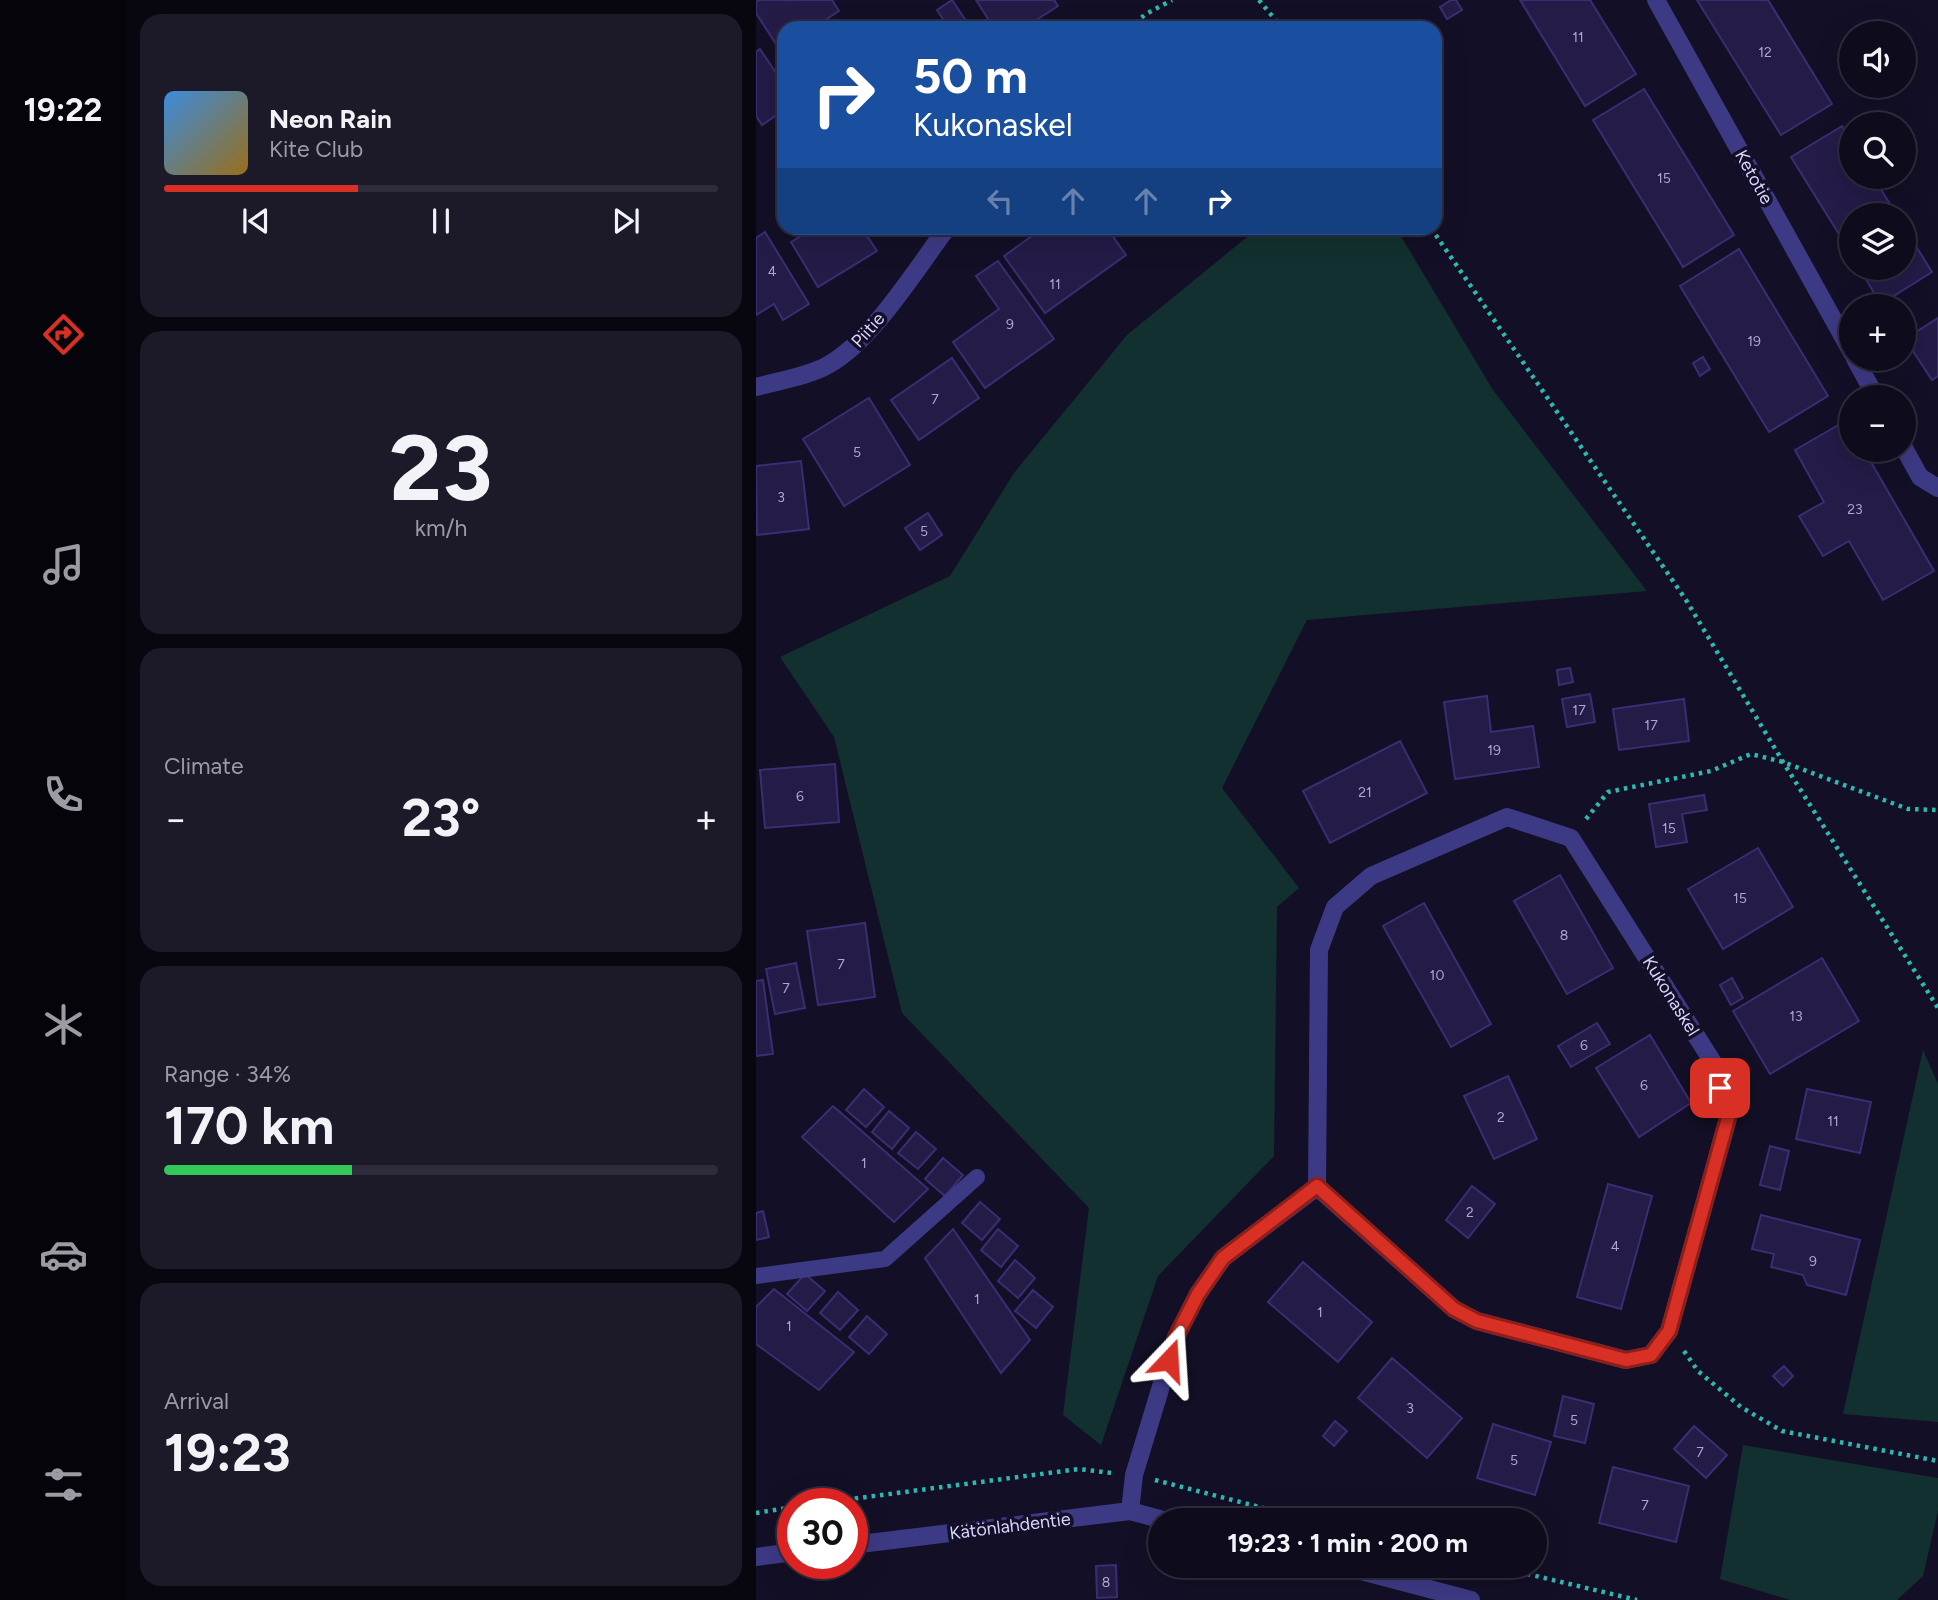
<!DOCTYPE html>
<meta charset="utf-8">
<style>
:root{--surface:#0e0b1c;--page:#1c1929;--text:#f1f3f6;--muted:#9b9ba3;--line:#2e2b3b;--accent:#d93025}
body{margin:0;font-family:Figtree,sans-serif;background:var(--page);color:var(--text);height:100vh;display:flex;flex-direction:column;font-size:26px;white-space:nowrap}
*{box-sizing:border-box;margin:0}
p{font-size:23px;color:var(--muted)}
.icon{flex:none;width:38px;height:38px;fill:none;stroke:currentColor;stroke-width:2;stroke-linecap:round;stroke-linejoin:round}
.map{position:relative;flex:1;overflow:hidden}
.side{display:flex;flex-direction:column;gap:14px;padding:14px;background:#08060f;width:630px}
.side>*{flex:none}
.banner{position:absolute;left:21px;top:21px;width:665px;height:214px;border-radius:21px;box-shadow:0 7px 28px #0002,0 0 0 2px var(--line);background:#1a4fa0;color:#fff;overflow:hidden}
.fabs{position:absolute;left:1083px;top:21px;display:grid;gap:14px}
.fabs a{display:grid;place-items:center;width:77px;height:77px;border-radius:50%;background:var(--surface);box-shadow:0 7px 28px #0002,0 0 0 2px var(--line);font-size:35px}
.speed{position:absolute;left:21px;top:1488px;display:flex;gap:14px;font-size:35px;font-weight:700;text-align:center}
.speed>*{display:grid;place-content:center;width:91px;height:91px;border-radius:50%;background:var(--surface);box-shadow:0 7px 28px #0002,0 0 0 2px var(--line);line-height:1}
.speed .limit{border:10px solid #d22;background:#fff;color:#111}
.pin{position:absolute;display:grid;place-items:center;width:60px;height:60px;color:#fff;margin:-30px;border-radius:14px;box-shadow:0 4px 10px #0006}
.me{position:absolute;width:77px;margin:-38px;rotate:20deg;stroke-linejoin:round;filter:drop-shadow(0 0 5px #0008)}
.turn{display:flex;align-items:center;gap:24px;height:147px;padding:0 21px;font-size:32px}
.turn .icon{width:91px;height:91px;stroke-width:2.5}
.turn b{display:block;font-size:49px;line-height:60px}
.lanes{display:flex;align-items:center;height:66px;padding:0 21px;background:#0003;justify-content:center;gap:35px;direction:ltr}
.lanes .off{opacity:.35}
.big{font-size:52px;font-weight:700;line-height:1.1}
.side .card{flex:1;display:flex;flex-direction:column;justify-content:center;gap:10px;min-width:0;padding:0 24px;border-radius:21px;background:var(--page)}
.side .dial{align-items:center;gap:0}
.dial b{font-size:91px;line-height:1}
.song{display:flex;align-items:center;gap:21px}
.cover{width:84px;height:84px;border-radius:10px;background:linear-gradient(135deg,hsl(210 70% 55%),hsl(40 70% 35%))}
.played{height:7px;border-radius:4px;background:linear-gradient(90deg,var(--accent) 35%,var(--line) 35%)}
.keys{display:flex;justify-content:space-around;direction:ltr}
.heat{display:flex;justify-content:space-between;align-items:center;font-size:38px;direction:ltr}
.charge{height:10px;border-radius:5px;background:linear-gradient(90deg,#34c759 34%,var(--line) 0)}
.trip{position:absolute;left:392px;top:1508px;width:399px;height:70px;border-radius:35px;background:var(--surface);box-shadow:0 7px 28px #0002,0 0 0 2px var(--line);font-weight:700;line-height:70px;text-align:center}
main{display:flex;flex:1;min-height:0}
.tabs{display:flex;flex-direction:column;width:126px;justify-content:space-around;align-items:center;background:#06040b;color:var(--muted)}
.tabs .icon{width:49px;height:49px}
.tabs .current{color:var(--accent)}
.tabs b{font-size:32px;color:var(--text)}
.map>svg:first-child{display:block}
</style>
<main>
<nav class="tabs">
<b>19:22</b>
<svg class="icon current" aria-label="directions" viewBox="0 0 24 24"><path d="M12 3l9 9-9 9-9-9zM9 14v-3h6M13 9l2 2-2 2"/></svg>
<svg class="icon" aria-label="music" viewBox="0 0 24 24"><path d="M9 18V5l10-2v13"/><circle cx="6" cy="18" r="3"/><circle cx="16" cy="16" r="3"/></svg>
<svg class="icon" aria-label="phone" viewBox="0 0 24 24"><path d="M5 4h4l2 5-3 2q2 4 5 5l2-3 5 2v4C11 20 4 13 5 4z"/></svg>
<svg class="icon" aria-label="climate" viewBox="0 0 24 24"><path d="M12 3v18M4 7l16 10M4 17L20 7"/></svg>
<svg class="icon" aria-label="car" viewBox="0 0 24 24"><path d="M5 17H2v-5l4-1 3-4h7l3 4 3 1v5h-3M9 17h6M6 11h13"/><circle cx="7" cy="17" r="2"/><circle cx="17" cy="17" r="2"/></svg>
<svg class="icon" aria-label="filters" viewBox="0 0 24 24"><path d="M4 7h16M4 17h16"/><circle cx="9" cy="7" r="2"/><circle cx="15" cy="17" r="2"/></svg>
</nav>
<section class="side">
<div class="card">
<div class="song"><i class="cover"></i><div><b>Neon Rain</b><p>Kite Club</p></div></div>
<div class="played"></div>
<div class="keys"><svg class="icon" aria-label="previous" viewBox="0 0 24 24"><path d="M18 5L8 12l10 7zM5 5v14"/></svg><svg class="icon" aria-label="pause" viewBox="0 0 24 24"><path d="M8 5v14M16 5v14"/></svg><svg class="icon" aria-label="next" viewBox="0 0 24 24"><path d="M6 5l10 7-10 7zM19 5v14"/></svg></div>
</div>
<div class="card dial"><b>23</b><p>km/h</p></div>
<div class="card"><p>Climate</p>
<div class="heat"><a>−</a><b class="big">23°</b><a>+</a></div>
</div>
<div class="card"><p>Range · 34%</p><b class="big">170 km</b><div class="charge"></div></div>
<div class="card"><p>Arrival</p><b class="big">19:23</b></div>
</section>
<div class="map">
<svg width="1182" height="1600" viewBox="0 0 1182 1600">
<rect width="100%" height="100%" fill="#130f26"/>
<!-- green -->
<g fill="#12302f">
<polygon points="502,228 640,228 737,390 891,591 551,620 466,788 543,888 521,907 518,1156 402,1276 345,1445 307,1415 333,1208 146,1013 78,737 24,657 194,576 258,473 371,335"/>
<polygon points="1167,1050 1182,1084 1182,1422 1087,1414"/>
<polygon points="987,1445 1182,1478 1182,1511 1167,1576 1141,1600 1034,1600 964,1579"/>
</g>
<!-- building -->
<g fill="#241b47" stroke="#3b2d73" stroke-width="2">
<polygon points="3,0 76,0 83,11 57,28 28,28 28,46 23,49 0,13 0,2"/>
<polygon points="196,0 215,28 193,28 181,10"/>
<polygon points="220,0 298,0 302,6 268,28 238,28"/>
<polygon points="695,0 700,0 706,10 691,19 684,7"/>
<polygon points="764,0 834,0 880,74 829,106"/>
<polygon points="941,0 1012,0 1076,104 1025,135"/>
<polygon points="4,49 28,85 28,110 6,125 0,116 0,52"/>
<polygon points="888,89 978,235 927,267 837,120"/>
<polygon points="1086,126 1096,142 1096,177 1117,177 1141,215 1096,215 1096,255 1035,157"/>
<polygon points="1148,227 1176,272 1125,304 1103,268 1148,268"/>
<polygon points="59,228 106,228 121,251 62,287 35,242"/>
<polygon points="287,228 351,228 370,255 289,313 248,256"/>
<polygon points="9,232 53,304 27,320 18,304 0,315 0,238"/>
<polygon points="983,249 1072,396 1013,432 924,286"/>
<polygon points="242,261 298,339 229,388 197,342 243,309 220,276"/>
<polygon points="1182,318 1182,376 1176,380 1149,339"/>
<polygon points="947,357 954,369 944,376 937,363"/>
<polygon points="196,358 223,398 163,440 135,400"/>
<polygon points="113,398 154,465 88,506 47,439"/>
<polygon points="1091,420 1096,428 1096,450 1108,450 1178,571 1127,600 1093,541 1067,556 1043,516 1068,502 1039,450"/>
<polygon points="45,461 53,529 1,535 0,466"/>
<polygon points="172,513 186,535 164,550 149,528"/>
<polygon points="814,668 817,682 803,685 801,670"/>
<polygon points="834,694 839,722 811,727 806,699"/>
<polygon points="731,696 735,732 777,726 783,767 699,779 688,702"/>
<polygon points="928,699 933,741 863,750 857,709"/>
<polygon points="644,741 671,793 574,843 547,791"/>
<polygon points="79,764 83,822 9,828 4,770"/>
<polygon points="948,795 951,810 926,814 931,842 900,847 893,804"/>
<polygon points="1002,848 1037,907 967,949 932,889"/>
<polygon points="804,875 857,968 811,994 758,901"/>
<polygon points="668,903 735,1024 695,1047 627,926"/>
<polygon points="109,923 119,997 62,1005 51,931"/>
<polygon points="1066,958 1103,1021 1014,1074 977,1011"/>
<polygon points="40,963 49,1008 19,1014 10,969"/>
<polygon points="976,978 987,998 975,1005 964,985"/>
<polygon points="7,980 17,1054 0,1056 0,981"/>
<polygon points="841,1023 854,1044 815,1067 802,1046"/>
<polygon points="894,1035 935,1103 883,1137 840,1068"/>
<polygon points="752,1076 781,1139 738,1159 708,1096"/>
<polygon points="108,1089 128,1107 110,1127 90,1110"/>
<polygon points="1051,1089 1115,1102 1104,1153 1040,1139"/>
<polygon points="77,1106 172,1189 138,1222 46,1137"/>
<polygon points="133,1111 153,1128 136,1149 116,1132"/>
<polygon points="160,1132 180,1149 162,1169 142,1153"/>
<polygon points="1014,1146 1033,1151 1024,1190 1004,1185"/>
<polygon points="187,1158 207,1175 189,1196 169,1179"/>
<polygon points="852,1184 896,1196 865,1309 821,1297"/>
<polygon points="716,1186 739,1204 712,1238 690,1220"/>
<polygon points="224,1202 244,1219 226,1240 206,1223"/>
<polygon points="7,1211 13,1237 0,1240 0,1213"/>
<polygon points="1005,1215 1104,1240 1090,1295 1051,1285 1047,1275 1015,1267 1018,1254 996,1249"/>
<polygon points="197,1229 274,1340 245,1373 169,1258"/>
<polygon points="242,1229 262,1246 245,1267 225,1250"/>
<polygon points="259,1260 279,1278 262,1298 242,1281"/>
<polygon points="547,1262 616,1322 582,1362 512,1302"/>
<polygon points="49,1274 69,1291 51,1311 31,1294"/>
<polygon points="18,1289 98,1352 63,1390 0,1344 0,1307"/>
<polygon points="277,1290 297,1307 280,1328 259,1311"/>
<polygon points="82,1292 102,1310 84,1330 64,1313"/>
<polygon points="111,1316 131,1334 113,1354 93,1337"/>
<polygon points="636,1358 706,1418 671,1458 602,1398"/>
<polygon points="1028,1366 1037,1376 1027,1386 1017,1376"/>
<polygon points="807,1396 838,1404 829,1443 798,1436"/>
<polygon points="579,1421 591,1431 578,1446 567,1436"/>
<polygon points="737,1424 795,1442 779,1495 721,1478"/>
<polygon points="938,1426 971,1455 950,1478 918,1449"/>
<polygon points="857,1467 933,1486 920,1542 843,1523"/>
<polygon points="360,1565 361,1597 341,1598 340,1566"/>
</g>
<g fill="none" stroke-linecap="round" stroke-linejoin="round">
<!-- path -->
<g stroke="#2fb8b0" stroke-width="4.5" stroke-dasharray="3.5 5" stroke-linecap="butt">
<polyline points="503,0 526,28"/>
<polyline points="372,28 390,14 416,0"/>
<polyline points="675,228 930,600 1027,762 1182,1008"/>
<polyline points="830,819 852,792 955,771 995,754 1027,762 1152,809 1182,810"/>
<polyline points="928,1351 942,1371 985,1407 1026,1431 1182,1461"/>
<polyline points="399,1480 558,1521"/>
<polyline points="65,1503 323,1469 356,1473"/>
<polyline points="0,1513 37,1507"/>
<polyline points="738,1566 881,1600"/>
</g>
<!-- lane -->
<polyline stroke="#3d3a85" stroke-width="16" points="0,1276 129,1259 221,1177"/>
<!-- street -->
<g stroke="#3d3a85" stroke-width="18">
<polyline points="900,0 1096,353"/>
<polyline points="1099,359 1120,397"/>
<path d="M0,387C22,381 53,376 72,365C117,340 160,269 191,228"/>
<polyline points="1148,448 1164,477 1182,488"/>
<polygon points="751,817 815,838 958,1064 972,1118 913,1331 895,1355 870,1360 721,1321 698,1309 561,1187 563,950 579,907 615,876"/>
<polyline points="374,1511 378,1475 420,1337 442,1294 467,1258 561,1187"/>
<polyline points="96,1545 374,1511 411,1521"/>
<polyline points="0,1557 37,1552"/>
<polyline points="586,1566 715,1600"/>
</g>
</g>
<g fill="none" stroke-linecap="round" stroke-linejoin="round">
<!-- route casing -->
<g stroke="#8d1f18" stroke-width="18">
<polyline id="route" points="413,1360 420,1337 442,1294 467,1258 561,1186 698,1309 721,1321 870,1360 895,1355 913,1331 972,1118 964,1088"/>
</g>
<!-- route -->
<use href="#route" stroke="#d93025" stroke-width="12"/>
</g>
<g text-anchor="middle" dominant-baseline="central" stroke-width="7" stroke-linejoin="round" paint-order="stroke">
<!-- number labels -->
<g font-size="14" fill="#aca6d1">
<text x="822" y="37">11</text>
<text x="1009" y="52">12</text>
<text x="908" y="178">15</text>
<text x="16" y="271">4</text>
<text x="299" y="284">11</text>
<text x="254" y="324">9</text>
<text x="998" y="341">19</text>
<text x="179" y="399">7</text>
<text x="101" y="452">5</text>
<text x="25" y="497">3</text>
<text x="1099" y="509">23</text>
<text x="168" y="531">5</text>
<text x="823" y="710">17</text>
<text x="895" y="725">17</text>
<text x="738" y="750">19</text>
<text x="609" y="792">21</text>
<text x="44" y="796">6</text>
<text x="913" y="828">15</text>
<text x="984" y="898">15</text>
<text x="808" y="935">8</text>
<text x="85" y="964">7</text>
<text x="681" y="975">10</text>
<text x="30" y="988">7</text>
<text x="1040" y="1016">13</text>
<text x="828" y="1045">6</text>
<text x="888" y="1085">6</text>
<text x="745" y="1117">2</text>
<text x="1077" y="1121">11</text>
<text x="108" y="1163">1</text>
<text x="714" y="1212">2</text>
<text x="859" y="1246">4</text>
<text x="1057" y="1261">9</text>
<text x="221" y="1299">1</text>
<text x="564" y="1312">1</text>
<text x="33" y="1326">1</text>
<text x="654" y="1408">3</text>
<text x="818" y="1420">5</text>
<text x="944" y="1452">7</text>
<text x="758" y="1460">5</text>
<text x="889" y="1505">7</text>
<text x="350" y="1582">8</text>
</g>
<!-- street labels -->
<g font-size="18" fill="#d9d4ff" stroke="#130f26">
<text transform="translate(998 177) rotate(61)">Ketotie</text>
<text transform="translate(112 330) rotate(-48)">Piitie</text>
<text transform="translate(915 996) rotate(58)">Kukonaskel</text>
<text transform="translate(254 1526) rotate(-7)">Kätönlahdentie</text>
</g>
</g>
</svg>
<div class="fabs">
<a><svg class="icon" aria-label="sound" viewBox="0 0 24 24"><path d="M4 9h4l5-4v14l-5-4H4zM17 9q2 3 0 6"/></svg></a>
<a><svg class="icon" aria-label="search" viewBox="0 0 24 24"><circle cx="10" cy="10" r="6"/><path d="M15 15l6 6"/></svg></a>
<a><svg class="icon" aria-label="layers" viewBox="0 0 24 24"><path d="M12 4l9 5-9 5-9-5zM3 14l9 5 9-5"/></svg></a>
<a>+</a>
<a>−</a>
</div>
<div class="speed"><div class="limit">30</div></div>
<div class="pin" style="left:964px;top:1088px;background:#d93025"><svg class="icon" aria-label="arrive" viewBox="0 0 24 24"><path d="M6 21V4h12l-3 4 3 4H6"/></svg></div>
<svg class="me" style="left:413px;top:1360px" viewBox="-20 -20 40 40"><path d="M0-17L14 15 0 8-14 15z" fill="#d93025" stroke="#fff" stroke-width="4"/></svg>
<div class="trip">19:23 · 1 min · 200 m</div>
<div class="banner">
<div class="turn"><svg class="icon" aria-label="right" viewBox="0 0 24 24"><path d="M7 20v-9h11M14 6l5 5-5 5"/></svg><div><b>50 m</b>Kukonaskel</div></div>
<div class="lanes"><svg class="icon off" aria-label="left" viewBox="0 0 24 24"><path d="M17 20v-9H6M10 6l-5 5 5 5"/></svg><svg class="icon off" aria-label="ahead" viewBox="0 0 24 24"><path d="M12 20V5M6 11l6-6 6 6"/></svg><svg class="icon off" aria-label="ahead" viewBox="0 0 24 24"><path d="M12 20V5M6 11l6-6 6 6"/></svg><svg class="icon" aria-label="right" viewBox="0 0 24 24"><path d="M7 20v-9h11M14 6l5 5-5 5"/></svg></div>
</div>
</div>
</main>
